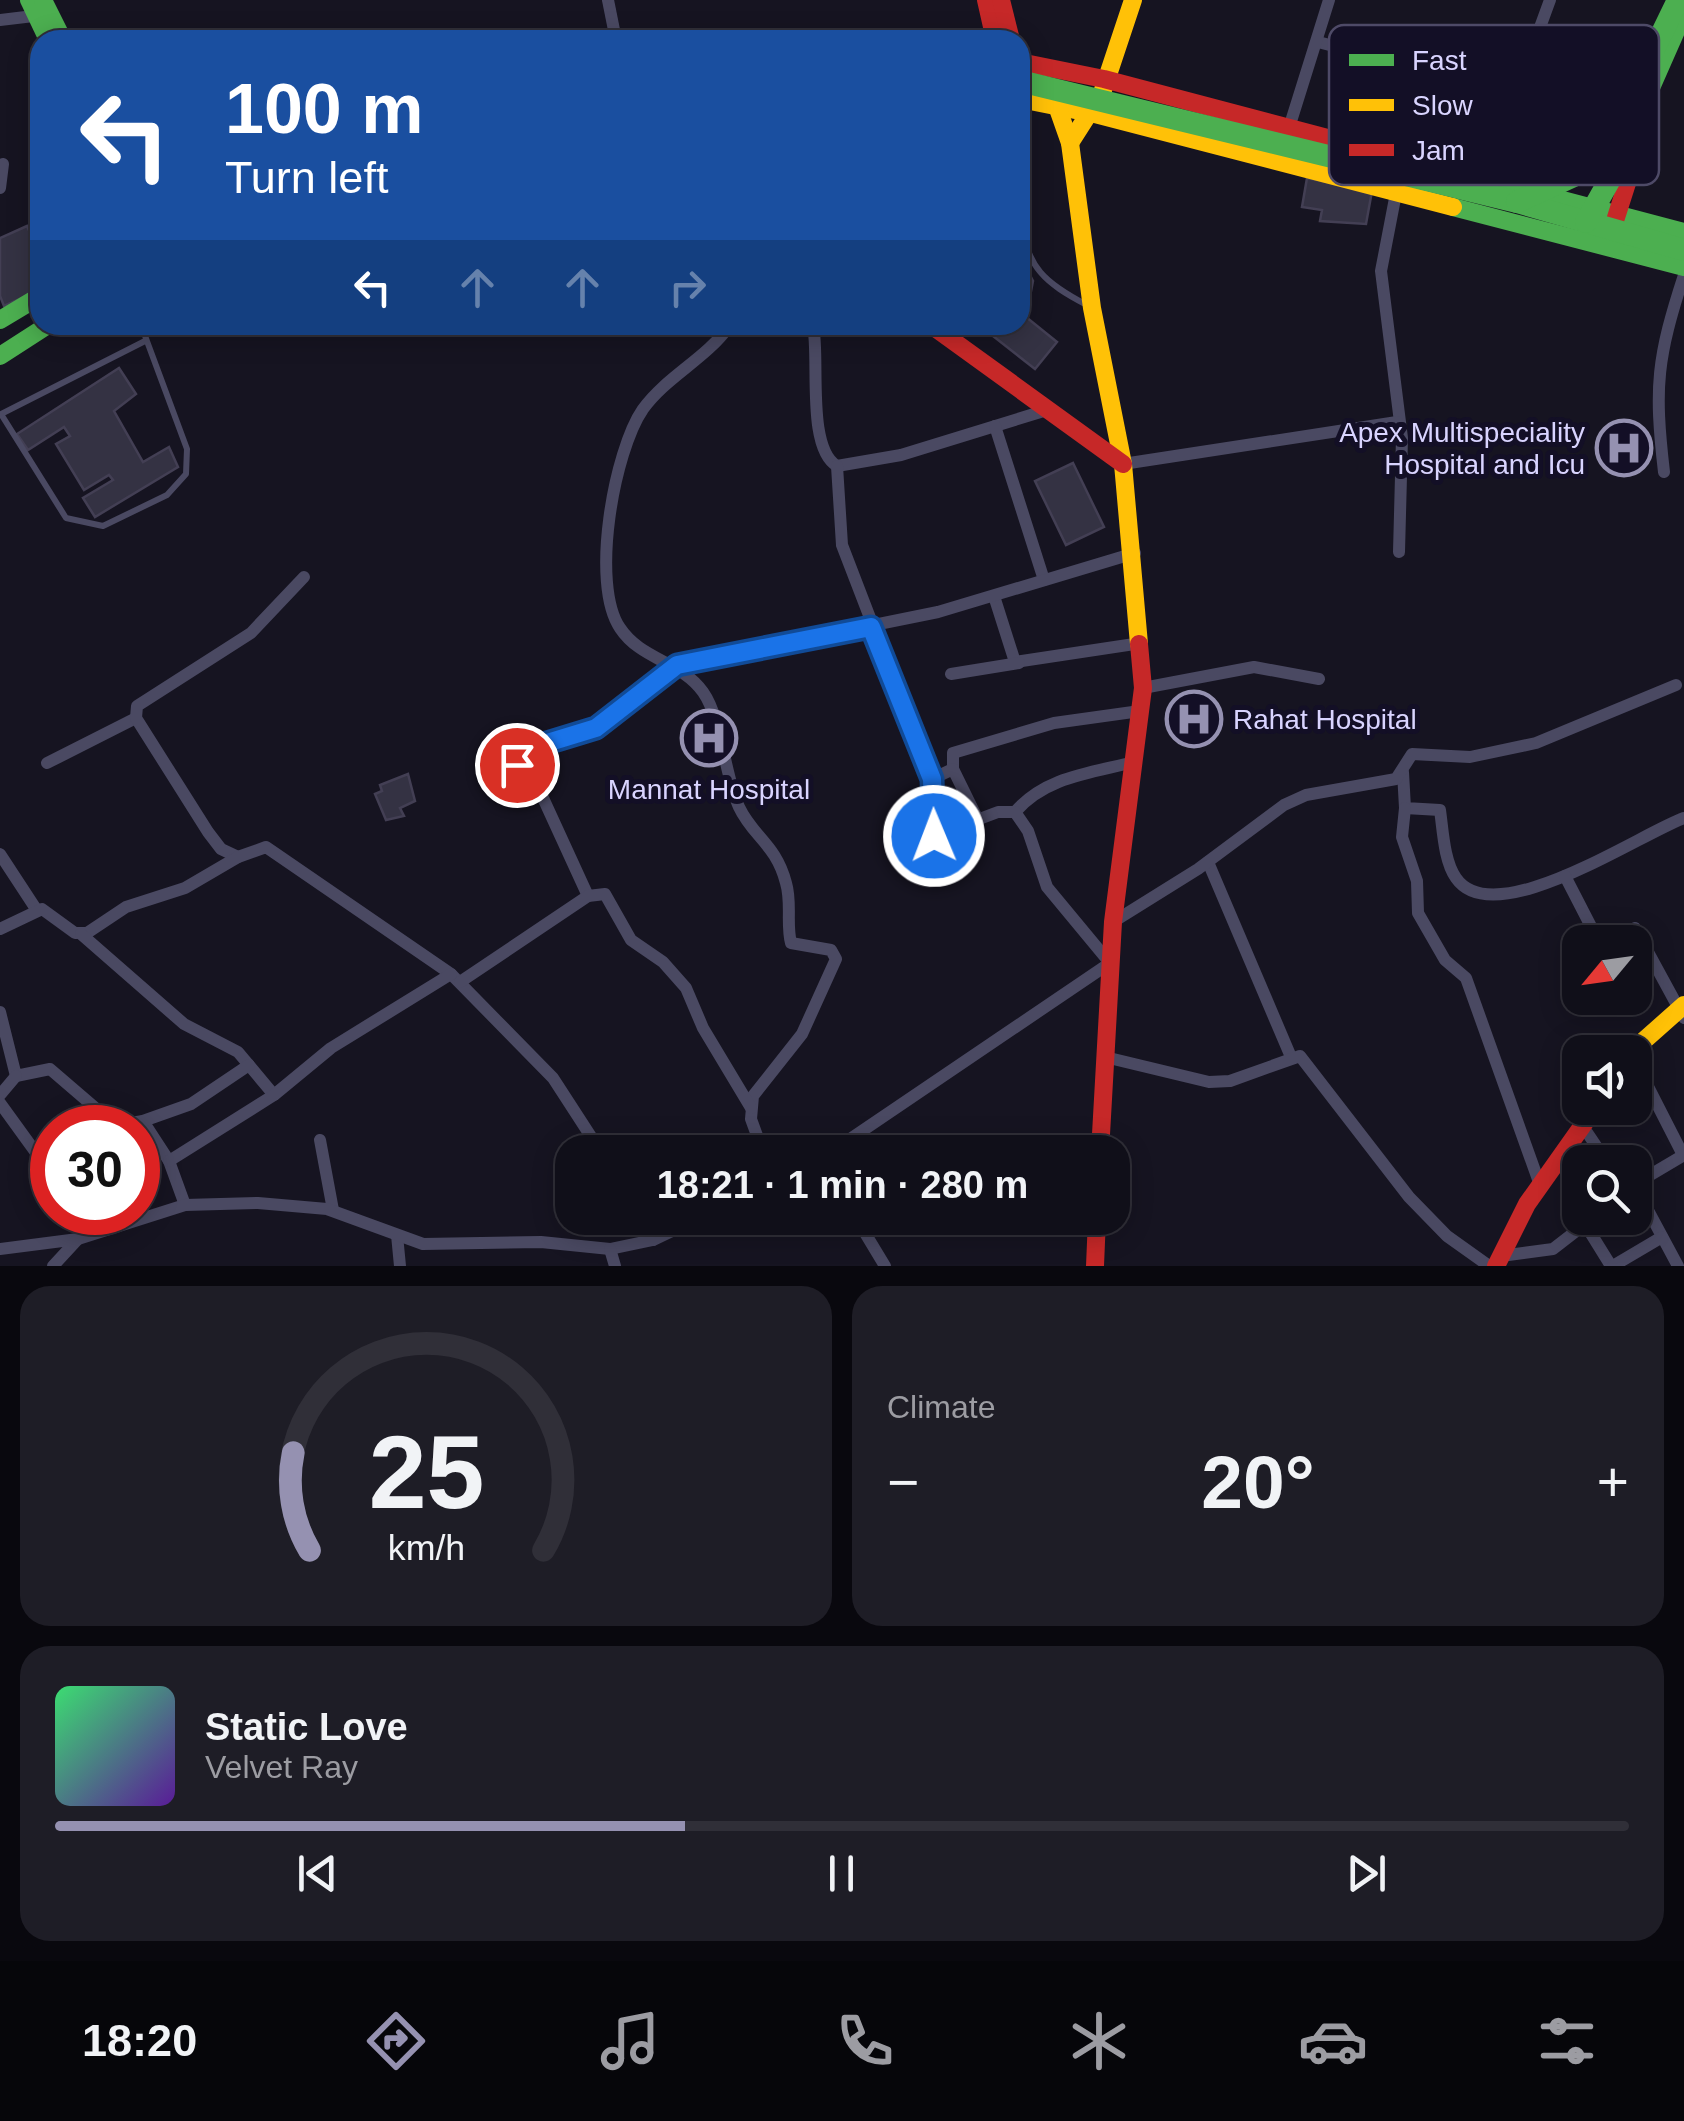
<!DOCTYPE html>
<meta charset="utf-8">
<style>
:root{--surface:#100f19;--page:#1e1d26;--text:#f1f3f6;--muted:#9c9ca2;--line:#302f38;--accent:#9591b1}
body{margin:0;font-family:Helvetica,sans-serif;background:var(--page);color:var(--text);height:100vh;display:flex;flex-direction:column;font-size:38px;white-space:nowrap}
*{box-sizing:border-box;margin:0}
p{font-size:32px;color:var(--muted)}
.icon{flex:none;width:55px;height:55px;fill:none;stroke:currentColor;stroke-width:2;stroke-linecap:round;stroke-linejoin:round}
.map{position:relative;height:1266px;overflow:hidden}
.drawer{display:flex;flex-direction:column;gap:20px;padding:20px;background:#09080e;flex:1}
.drawer>*{flex:none}
.banner{position:absolute;left:30px;top:30px;width:1000px;height:305px;border-radius:30px;box-shadow:0 5px 25px #0003,0 0 0 2px var(--line);background:#1a4fa0;color:#fff;overflow:hidden}
.needle{width:65px;rotate:241deg}
.tools{position:absolute;left:1562px;top:925px;display:grid;gap:20px}
.tools a{display:grid;place-items:center;width:90px;height:90px;border-radius:20px;background:var(--surface);box-shadow:0 5px 25px #0003,0 0 0 2px var(--line);font-size:50px}
.speed{position:absolute;left:30px;top:1105px;display:flex;gap:20px;font-size:50px;font-weight:700;text-align:center}
.speed>*{display:grid;place-content:center;width:130px;height:130px;border-radius:50%;background:var(--surface);box-shadow:0 5px 25px #0003,0 0 0 2px var(--line);line-height:1}
.speed .limit{border:15px solid #d22;background:#fff;color:#111}
.pin{position:absolute;display:grid;place-items:center;width:85px;height:85px;color:#fff;margin:-42px;border:5px solid #fff;border-radius:50%;box-shadow:0 2px 10px #0007}
.me{position:absolute;width:110px;margin:-55px;rotate:359deg;stroke-linejoin:round;filter:drop-shadow(0 0 8px #0008)}
.turn{display:flex;align-items:center;gap:35px;height:210px;padding:0 30px;font-size:45px}
.turn .icon{width:130px;height:130px;stroke-width:2.5}
.turn b{display:block;font-size:70px;line-height:85px}
.lanes{display:flex;align-items:center;height:95px;padding:0 30px;background:#0003;justify-content:center;gap:50px;direction:ltr}
.lanes .off{opacity:.35}
.big{font-size:75px;font-weight:700;line-height:1.1}
.drawer .widget{flex:1;display:flex;flex-direction:column;justify-content:center;gap:15px;min-width:0;padding:0 35px;border-radius:30px;background:var(--page)}
.drawer .dial{align-items:center;gap:0}
.dial svg{height:260px;overflow:visible;fill:none;stroke:var(--line);stroke-width:7;stroke-linecap:round;text-anchor:middle}
.dial text{fill:var(--text);stroke:none}
.song{display:flex;align-items:center;gap:30px}
.cover{width:120px;height:120px;border-radius:15px;background:linear-gradient(135deg,hsl(140 70% 55%),hsl(270 70% 35%))}
.played{height:10px;border-radius:5px;background:linear-gradient(90deg,var(--accent) 40%,var(--line) 40%)}
.keys{display:flex;justify-content:space-around;direction:ltr}
.heat{display:flex;justify-content:space-between;align-items:center;font-size:55px;direction:ltr}
.drawer .tiles{flex:1;display:grid;gap:20px;grid-template-columns:1fr 1fr}
.widget:last-child{grid-column:span 2}
.trip{position:absolute;left:555px;top:1135px;width:575px;height:100px;border-radius:30px;background:var(--surface);box-shadow:0 5px 25px #0003,0 0 0 2px var(--line);font-weight:700;line-height:100px;text-align:center}
.dock{display:flex;height:160px;justify-content:space-around;align-items:center;background:#06060a;color:var(--muted)}
.dock .icon{width:70px;height:70px}
.dock .on{color:var(--accent)}
.dock b{font-size:45px;color:var(--text)}
.map>svg:first-child{display:block}
</style>
<div class="map">
<svg width="1684" height="1266" viewBox="0 0 1684 1266">
<rect width="100%" height="100%" fill="#161421"/>
<!-- building -->
<g fill="#343243" stroke="#433f54" stroke-width="2.5">
<polygon points="1307,178 1372,191 1366,224 1320,221 1322,210 1302,207"/>
<polygon points="27,226 40,255 40,290 4,306 0,296 0,238"/>
<polygon points="1020,256 1033,281 1026,317 1057,342 1035,369 979,325 1020,325"/>
<polygon points="119,368 136,394 114,411 143,462 169,447 178,467 95,517 83,498 113,480 109,475 84,490 56,444 70,436 64,427 28,450 17,434"/>
<polygon points="1611,424 1632,424 1633,466 1612,466"/>
<polygon points="1073,463 1104,527 1066,545 1035,481"/>
<polygon points="1203,693 1209,730 1187,733 1182,696"/>
<polygon points="709,724 718,749 709,752 699,728"/>
<polygon points="408,774 415,801 400,808 404,816 386,820 375,794 382,791 380,785"/>
</g>
<g fill="none" stroke-linecap="round" stroke-linejoin="round">
<!-- lane -->
<g stroke="#4a4962" stroke-width="6">
<path d="M1020,219C1027,268 1045,283 1087,305"/>
<polyline points="141,325 187,449 186,474 167,495 103,526 66,518 1,414 145,341"/>
</g>
<!-- street -->
<g stroke="#4a4962" stroke-width="12">
<polyline points="608,0 616,40"/>
<polyline points="0,20 42,15"/>
<polyline points="1318,42 1516,93"/>
<polyline points="1288,131 1329,0"/>
<polyline points="1501,186 1516,93 1550,0"/>
<polyline points="0,188 3,164"/>
<polyline points="1397,188 1381,271 1402,438 1399,552"/>
<path d="M730,325C706,359 667,376 643,409C614,451 590,584 620,628C641,660 681,661 703,692C722,719 724,774 739,807C753,837 776,844 786,883C792,903 786,924 791,943L831,950L836,959L802,1034L753,1096L751,1119L763,1152"/>
<path d="M813,325C820,358 806,448 837,466L901,455L1047,410"/>
<polyline points="995,426 1044,580"/>
<polyline points="1123,464 1397,422"/>
<path d="M1664,472C1654,386 1657,358 1684,275"/>
<polyline points="994,596 1015,662 1141,643"/>
<polyline points="951,674 1019,663"/>
<polyline points="1143,688 1254,667 1319,679"/>
<polyline points="47,763 136,718"/>
<polyline points="953,769 953,753 1054,723 1140,711"/>
<path d="M1403,772L1405,808L1440,810C1443,831 1444,861 1456,878C1494,933 1638,835 1684,818"/>
<polyline points="932,779 953,769 978,820"/>
<polyline points="1405,808 1402,837 1417,881 1418,913 1445,960 1466,978 1540,1185"/>
<path d="M1015,812C1045,777 1090,773 1134,762"/>
<polyline points="0,854 36,909"/>
<polyline points="238,857 221,849 208,832 136,718 137,706 251,633 304,577"/>
<polyline points="1208,862 1291,1057"/>
<polyline points="1565,876 1599,942"/>
<polyline points="588,896 538,787 520,773 516,759 524,750 596,728 677,665 938,612 1135,553"/>
<polyline points="1113,922 1198,869 1284,805 1306,795 1396,779 1412,754 1470,757 1536,743 1676,685"/>
<polyline points="0,929 42,909 75,933 87,933 126,907 185,888 238,857 266,847 451,974 553,1078 601,1152"/>
<polyline points="81,934 184,1024 238,1052 274,1095"/>
<polyline points="1608,942 1635,928 1684,1018"/>
<polyline points="460,982 588,896 605,894 631,940 663,962 686,988 703,1028 751,1108"/>
<polyline points="0,1012 16,1076 50,1069 114,1124"/>
<polyline points="1105,1057 1209,1082 1230,1081 1300,1056 1409,1197 1447,1236 1489,1266"/>
<polyline points="1635,1061 1683,1155"/>
<polyline points="0,1095 16,1076"/>
<polyline points="0,1103 42,1161 52,1155"/>
<polyline points="143,1121 169,1161 185,1205"/>
<polyline points="1582,1125 1607,1162"/>
<polyline points="100,1128 143,1121 191,1104 249,1065"/>
<polyline points="320,1140 333,1210"/>
<polyline points="831,1152 1110,963 1047,887 1028,831 1015,812 998,812 934,836 932,779 842,545 837,466"/>
<polyline points="169,1161 274,1095 331,1048 451,974"/>
<polyline points="1635,1184 1684,1155"/>
<polyline points="1635,1186 1678,1266"/>
<polyline points="639,1218 653,1240"/>
<polyline points="856,1218 885,1266"/>
<polyline points="1585,1224 1611,1266"/>
<polyline points="397,1235 400,1266"/>
<polyline points="0,1249 78,1239 185,1205 258,1203 327,1209 423,1244 541,1242 610,1249 653,1240 699,1218"/>
<polyline points="610,1249 615,1266"/>
<polyline points="1501,1256 1553,1249 1593,1218"/>
<polyline points="53,1266 78,1239"/>
<polyline points="1613,1266 1662,1237"/>
</g>
<!-- fast -->
<g stroke="#4caf50" stroke-width="18">
<polyline points="29,0 48,40"/>
<polyline points="43,0 63,40"/>
<polyline points="1460,173 1684,232"/>
<polyline points="1613,174 1684,13"/>
<polyline points="1453,207 1684,267"/>
<polyline points="0,320 40,296"/>
<polyline points="0,356 48,325"/>
</g>
<!-- slow -->
<g stroke="#ffc107" stroke-width="18">
<polyline points="1020,99 1095,114 1453,207"/>
<polyline points="1059,99 1057,106 1070,143 1092,308 1123,464 1139,644"/>
<polyline points="1070,143 1102,93 1133,0"/>
<polyline points="1631,1052 1684,1005"/>
</g>
<!-- jam -->
<g stroke="#c62828" stroke-width="18">
<polyline points="986,0 995,40"/>
<polyline points="1001,0 1011,40"/>
<polyline points="1020,62 1104,79 1460,173"/>
<polyline points="1612,230 1646,124"/>
<polyline points="931,325 1123,464"/>
<polyline points="1100,1152 1113,922 1143,688 1139,644"/>
<polyline points="1095,1266 1097,1218"/>
<polyline points="1496,1266 1527,1204 1595,1108"/>
</g>
<!-- fast-bridge -->
<g stroke="#4caf50" stroke-width="22">
<polyline points="1020,81 1517,202 1684,250"/>
<polyline points="1517,202 1589,169 1610,140 1678,0"/>
<polyline points="1586,222 1613,174"/>
</g>
</g>
<g fill="none" stroke-linecap="round" stroke-linejoin="round">
<!-- route casing -->
<g stroke="#114b97" stroke-width="25">
<polyline id="route" points="517,765 518,754 524,750 596,728 677,665 871,627 932,779 934,836"/>
</g>
<!-- route -->
<use href="#route" stroke="#1a73e8" stroke-width="18"/>
</g>
<!-- icons -->
<defs>
<g id="hospital-ring" transform="scale(2.875)"><circle r="9.5" fill="#130f26" stroke="#9591b1" stroke-width="1.5"/><path d="M-5-5h3v3.5h4V-5h3V5h-3V1.5h-4V5h-3Z" fill="#9591b1"/></g>
</defs>
<g fill-rule="evenodd">
<use href="#hospital-ring" x="1624" y="448"/>
<use href="#hospital-ring" x="1194" y="719"/>
<use href="#hospital-ring" x="709" y="738"/>
</g>
<g text-anchor="middle" dominant-baseline="central" stroke-width="10" stroke-linejoin="round" paint-order="stroke">
<!-- poi labels -->
<g font-size="28" fill="#d9d4ff" stroke="#130f26" text-anchor="end">
<text x="1585" y="432">Apex Multispeciality<tspan x="1585" dy="32">Hospital and Icu</tspan></text>
<text x="1233" y="719" text-anchor="start">Rahat Hospital</text>
<text x="709" y="789" text-anchor="middle">Mannat Hospital</text>
</g>
</g>
<!-- legend -->
<rect x="1329" y="25" width="330" height="160" rx="15" fill="#130f26" stroke="#4e4a67" stroke-width="2.5"/>
<rect x="1349" y="54" width="45" height="12" fill="#4caf50"/>
<rect x="1349" y="99" width="45" height="12" fill="#ffc107"/>
<rect x="1349" y="144" width="45" height="12" fill="#c62828"/>
<g font-size="28" fill="#d9d4ff">
<text x="1412" y="70">Fast</text>
<text x="1412" y="115">Slow</text>
<text x="1412" y="160">Jam</text>
</g>
</svg>
<div class="tools">
<a><svg class="needle" viewBox="-14 -14 28 28"><path d="M0-13l5 13h-10z" fill="#e53935"/><path d="M0 13l5-13h-10z" fill="#9c9ca2"/></svg></a>
<a><svg class="icon" aria-label="sound" viewBox="0 0 24 24"><path d="M4 9h4l5-4v14l-5-4H4zM17 9q2 3 0 6"/></svg></a>
<a><svg class="icon" aria-label="search" viewBox="0 0 24 24"><circle cx="10" cy="10" r="6"/><path d="M15 15l6 6"/></svg></a>
</div>
<div class="speed"><div class="limit">30</div></div>
<div class="pin" style="left:517px;top:765px;background:#d93025"><svg class="icon" aria-label="arrive" viewBox="0 0 24 24"><path d="M6 21V4h12l-3 4 3 4H6"/></svg></div>
<svg class="me" style="left:934px;top:836px" viewBox="-20 -20 40 40"><circle r="17" fill="#1a73e8" stroke="#fff" stroke-width="3"/><path d="M0-11L8 9 0 5-8 9z" fill="#fff"/></svg>
<div class="trip">18:21 · 1 min · 280 m</div>
<div class="banner">
<div class="turn"><svg class="icon" aria-label="left" viewBox="0 0 24 24"><path d="M17 20v-9H6M10 6l-5 5 5 5"/></svg><div><b>100 m</b>Turn left</div></div>
<div class="lanes"><svg class="icon" aria-label="left" viewBox="0 0 24 24"><path d="M17 20v-9H6M10 6l-5 5 5 5"/></svg><svg class="icon off" aria-label="ahead" viewBox="0 0 24 24"><path d="M12 20V5M6 11l6-6 6 6"/></svg><svg class="icon off" aria-label="ahead" viewBox="0 0 24 24"><path d="M12 20V5M6 11l6-6 6 6"/></svg><svg class="icon off" aria-label="right" viewBox="0 0 24 24"><path d="M7 20v-9h11M14 6l5 5-5 5"/></svg></div>
</div>
</div>
<section class="drawer">
<div class="tiles">
<div class="widget dial"><svg viewBox="0 0 100 80">
<path d="M14 69A42 42 0 1 1 86 69"/>
<path d="M14 69A42 42 0 0 1 9 39" stroke="#9591b1"/>
<text x="50" y="56" font-size="32" font-weight="700">25</text>
<text x="50" y="72" font-size="11">km/h</text>
</svg></div>
<div class="widget"><p>Climate</p>
<div class="heat"><a>−</a><b class="big">20°</b><a>+</a></div>
</div>
<div class="widget">
<div class="song"><i class="cover"></i><div><b>Static Love</b><p>Velvet Ray</p></div></div>
<div class="played"></div>
<div class="keys"><svg class="icon" aria-label="previous" viewBox="0 0 24 24"><path d="M18 5L8 12l10 7zM5 5v14"/></svg><svg class="icon" aria-label="pause" viewBox="0 0 24 24"><path d="M8 5v14M16 5v14"/></svg><svg class="icon" aria-label="next" viewBox="0 0 24 24"><path d="M6 5l10 7-10 7zM19 5v14"/></svg></div>
</div>
</div>
</section>
<nav class="dock">
<b>18:20</b>
<svg class="icon on" aria-label="directions" viewBox="0 0 24 24"><path d="M12 3l9 9-9 9-9-9zM9 14v-3h6M13 9l2 2-2 2"/></svg>
<svg class="icon" aria-label="music" viewBox="0 0 24 24"><path d="M9 18V5l10-2v13"/><circle cx="6" cy="18" r="3"/><circle cx="16" cy="16" r="3"/></svg>
<svg class="icon" aria-label="phone" viewBox="0 0 24 24"><path d="M5 4h4l2 5-3 2q2 4 5 5l2-3 5 2v4C11 20 4 13 5 4z"/></svg>
<svg class="icon" aria-label="climate" viewBox="0 0 24 24"><path d="M12 3v18M4 7l16 10M4 17L20 7"/></svg>
<svg class="icon" aria-label="car" viewBox="0 0 24 24"><path d="M5 17H2v-5l4-1 3-4h7l3 4 3 1v5h-3M9 17h6M6 11h13"/><circle cx="7" cy="17" r="2"/><circle cx="17" cy="17" r="2"/></svg>
<svg class="icon" aria-label="filters" viewBox="0 0 24 24"><path d="M4 7h16M4 17h16"/><circle cx="9" cy="7" r="2"/><circle cx="15" cy="17" r="2"/></svg>
</nav>
